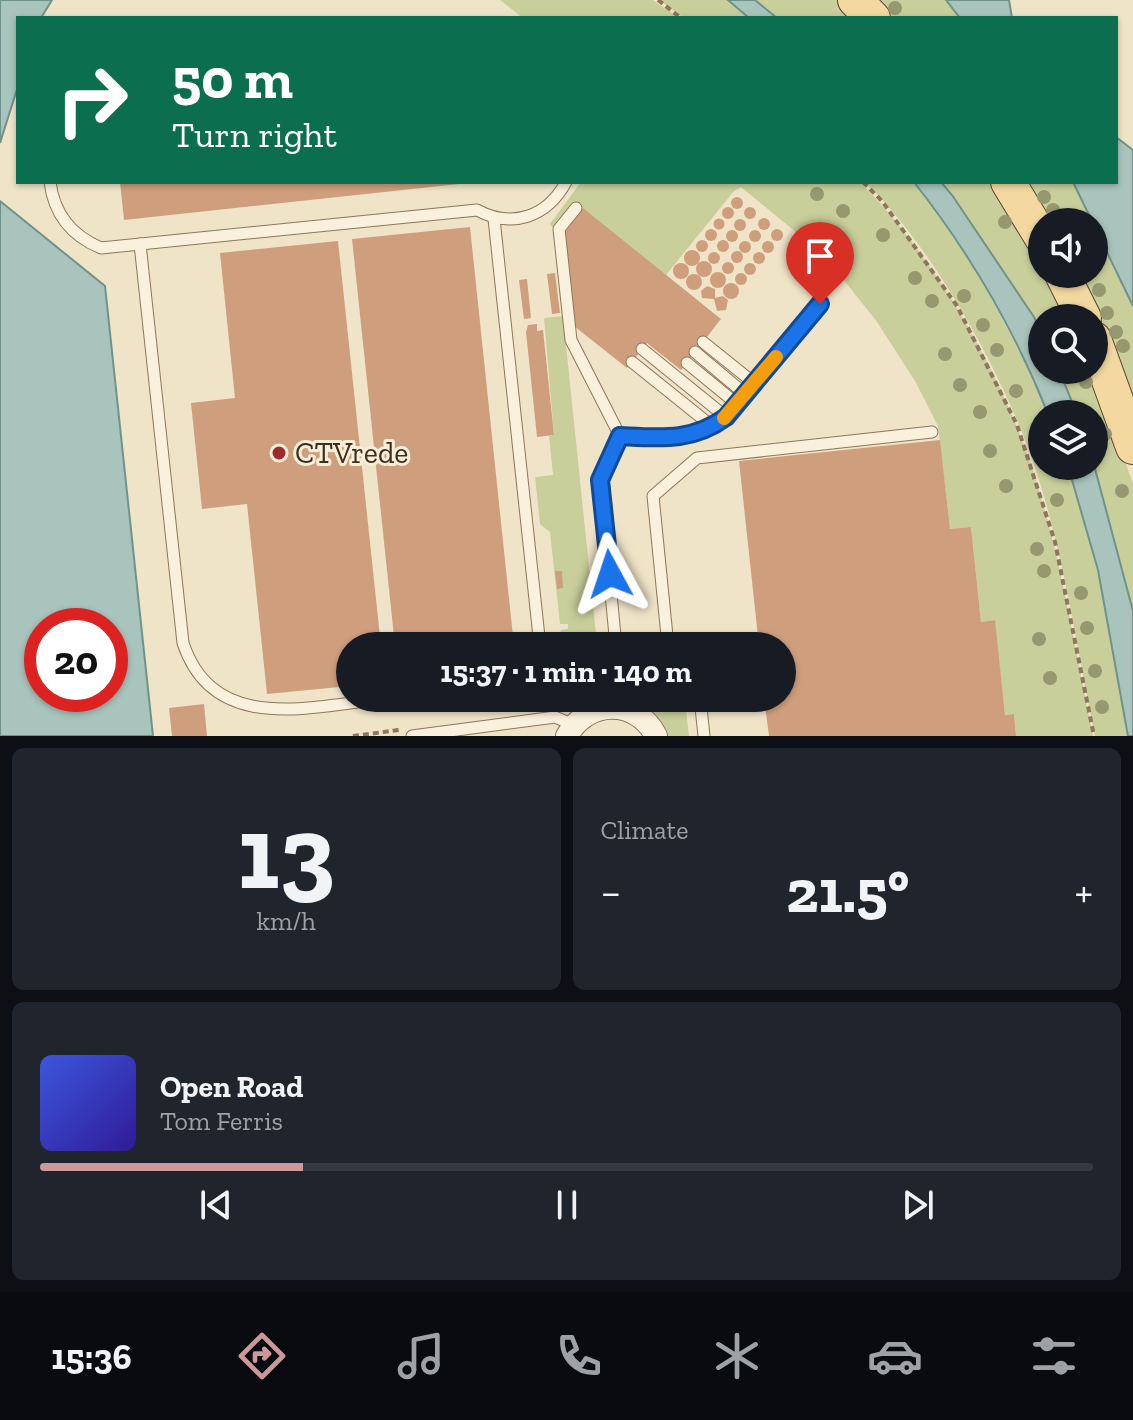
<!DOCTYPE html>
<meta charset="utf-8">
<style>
:root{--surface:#171b24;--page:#20242c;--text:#f1f3f6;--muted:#9ea1a6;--line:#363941;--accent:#cc999b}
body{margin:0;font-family:"Zilla Slab",serif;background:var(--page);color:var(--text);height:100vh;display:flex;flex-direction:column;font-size:30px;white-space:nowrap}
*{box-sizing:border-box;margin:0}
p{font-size:26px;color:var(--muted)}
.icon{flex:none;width:44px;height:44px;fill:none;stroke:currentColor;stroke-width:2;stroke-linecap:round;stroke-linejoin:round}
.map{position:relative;height:736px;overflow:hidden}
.panel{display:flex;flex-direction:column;gap:12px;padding:12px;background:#0d0f14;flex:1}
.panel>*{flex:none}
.guide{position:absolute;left:16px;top:16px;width:1102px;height:168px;border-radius:0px;box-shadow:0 2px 6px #0004;background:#0b6e4f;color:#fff;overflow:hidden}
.buttons{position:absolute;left:1028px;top:208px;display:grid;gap:16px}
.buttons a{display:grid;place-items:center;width:80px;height:80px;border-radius:50%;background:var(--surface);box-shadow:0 2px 6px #0004;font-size:40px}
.speed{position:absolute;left:24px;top:608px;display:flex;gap:16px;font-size:40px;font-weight:700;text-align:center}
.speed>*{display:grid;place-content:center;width:104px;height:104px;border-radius:50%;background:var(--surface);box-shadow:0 2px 6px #0004;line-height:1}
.speed .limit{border:12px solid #d22;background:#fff;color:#111}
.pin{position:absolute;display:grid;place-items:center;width:68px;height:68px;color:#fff;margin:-82px -34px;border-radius:50% 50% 50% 0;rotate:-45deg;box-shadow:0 0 8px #0007}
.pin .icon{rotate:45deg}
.me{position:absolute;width:88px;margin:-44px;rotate:355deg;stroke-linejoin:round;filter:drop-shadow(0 0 6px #0008)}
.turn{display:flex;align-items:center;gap:28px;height:168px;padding:0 24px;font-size:36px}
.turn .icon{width:104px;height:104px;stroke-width:2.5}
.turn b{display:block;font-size:56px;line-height:68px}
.big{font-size:60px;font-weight:700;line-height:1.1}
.panel .widget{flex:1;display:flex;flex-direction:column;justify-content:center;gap:12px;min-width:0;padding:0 28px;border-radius:12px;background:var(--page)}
.panel .dial{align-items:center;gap:0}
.dial b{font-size:104px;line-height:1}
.song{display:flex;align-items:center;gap:24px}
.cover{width:96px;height:96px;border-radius:12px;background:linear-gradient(135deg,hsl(230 70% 55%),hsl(250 70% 35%))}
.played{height:8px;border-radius:4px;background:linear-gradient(90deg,var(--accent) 25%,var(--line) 25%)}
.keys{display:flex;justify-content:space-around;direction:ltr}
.heat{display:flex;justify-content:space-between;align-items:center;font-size:44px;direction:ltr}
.panel .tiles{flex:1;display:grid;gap:12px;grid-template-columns:1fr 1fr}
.widget:last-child{grid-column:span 2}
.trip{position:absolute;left:336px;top:632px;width:460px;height:80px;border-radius:40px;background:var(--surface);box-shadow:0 2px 6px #0004;font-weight:700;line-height:80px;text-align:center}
.dock{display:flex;height:128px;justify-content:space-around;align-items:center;background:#090b0e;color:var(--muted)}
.dock .icon{width:56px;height:56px}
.dock .current{color:var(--accent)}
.dock b{font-size:36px;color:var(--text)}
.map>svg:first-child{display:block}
</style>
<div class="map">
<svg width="1133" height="736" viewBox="0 0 1133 736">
<rect width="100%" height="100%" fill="#f0e4c8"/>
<!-- green -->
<g fill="#c9cf9b">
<polygon points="500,0 653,0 679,18 523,18"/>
<polygon points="659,0 728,0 749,18 684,18"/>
<polygon points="755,0 840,0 858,18 777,18"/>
<polygon points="874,0 946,0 960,18 892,18"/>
<path d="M581,182H860C940,262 1011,389 1041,497C1064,576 1076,656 1093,736H1016L1014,714L1005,715L994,620L981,622L971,527L950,529L938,426L915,381L877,322L825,256L741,187L734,191L666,275L575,202L553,228L550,224Z"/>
<path d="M865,182H914C970,253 1012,332 1048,414H1042V466H1068C1098,554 1113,645 1128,736H1095C1076,645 1064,551 1033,462C1003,374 933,247 865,182Z"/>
<path d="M941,182H992C1010,208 1042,241 1042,274H1050L1071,318H1042V334L1028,307Z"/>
<polygon points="1022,182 1073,182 1133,306 1133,404 1077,274 1094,274 1094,222 1048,222"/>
<polygon points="563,316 597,644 586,645 584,636 567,638 568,646 555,646 561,630 568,629 568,624 560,624 550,532 540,524 535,477 553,475 549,436 554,435 544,318"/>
<polygon points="1059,370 1094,370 1133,484 1133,611 1094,465 1094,414 1077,414"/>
<polygon points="627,698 685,701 689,736 668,736 650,710"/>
</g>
<!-- water -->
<g fill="#a9c4bc" stroke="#6f938a" stroke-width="2" fill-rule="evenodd">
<polygon points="0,0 52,0 41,18 18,18 18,86 0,143"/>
<polygon points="728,0 755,0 777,18 749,18"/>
<polygon points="946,0 1009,0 1012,18 960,18"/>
<polygon points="1116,137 1133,150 1133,306 1073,182 1116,182"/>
<path d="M914,182H941L952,195L1034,317L1042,334V370H1059L1077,414H1048C1015,331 969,252 914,182Z"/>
<path d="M0,201L105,286L153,736H0ZM42,626H110V694H42Z"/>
<polygon points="1094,465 1133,611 1133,736 1128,736 1098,570 1068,466"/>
</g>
<!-- building -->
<g fill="#cf9f7d">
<polygon points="120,182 458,182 459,184 124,220"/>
<circle cx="737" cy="203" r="6"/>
<circle cx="728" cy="213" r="6"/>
<circle cx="750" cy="213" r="6"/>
<polygon points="583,208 721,319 681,370 647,343 627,368 574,326 564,231"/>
<circle cx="764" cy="224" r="6"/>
<circle cx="719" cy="224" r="5.5"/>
<circle cx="740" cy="225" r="6"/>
<polygon points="470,227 514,646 395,646 352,239"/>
<circle cx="777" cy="235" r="6"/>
<circle cx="711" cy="235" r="6"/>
<circle cx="755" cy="236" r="6"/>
<circle cx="732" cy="236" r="6"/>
<circle cx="702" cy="246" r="6"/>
<circle cx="723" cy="246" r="6"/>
<polygon points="338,241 381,646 350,646 350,686 267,694 247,504 202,509 191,403 235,398 220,253"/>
<circle cx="768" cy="247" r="6"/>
<circle cx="745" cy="247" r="6"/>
<circle cx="692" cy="258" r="8"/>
<circle cx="737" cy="257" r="6"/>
<circle cx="714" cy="258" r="6"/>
<circle cx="759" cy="258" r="6"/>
<circle cx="704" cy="269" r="8"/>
<circle cx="728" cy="268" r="6"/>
<circle cx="750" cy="269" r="6"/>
<circle cx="681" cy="271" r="8"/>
<circle cx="718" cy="280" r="8"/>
<polygon points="555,273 560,313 552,314 547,274"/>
<circle cx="741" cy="279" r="6"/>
<circle cx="694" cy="282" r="8"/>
<polygon points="527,279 531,318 524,319 519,280"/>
<circle cx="731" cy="291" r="8"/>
<polygon points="707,286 715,289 715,298 723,296 728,300 726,310 717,311 714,299 702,298 701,291"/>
<polygon points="537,324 537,331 543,330 554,435 537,437 526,332 528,325"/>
<polygon points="940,440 950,529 971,527 981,622 995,620 1005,715 1014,714 1016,736 769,736 764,698 782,698 782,646 759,646 739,461"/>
<polygon points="555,571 562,571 563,588 557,589"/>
<polygon points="585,636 586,645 568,646 567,638"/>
<polygon points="204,704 207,736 172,736 169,708"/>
</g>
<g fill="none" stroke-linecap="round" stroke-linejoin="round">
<!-- service casing -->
<g stroke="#8d765c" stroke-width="13">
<g id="service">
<path d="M50,182C54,214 72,236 101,248L477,210C512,229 547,217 566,182"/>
<polyline points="576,208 559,229 571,340 620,436"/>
<polyline points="494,219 540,646"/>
<path d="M140,244L183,643C214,736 312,706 390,698"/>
<polyline points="703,342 754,383"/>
<polyline points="642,349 726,417"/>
<polyline points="695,352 745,394"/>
<polyline points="632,362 713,427"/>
<polyline points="687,363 737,404"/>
<path d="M616,646L600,480L620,436C660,438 692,442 726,417L820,304"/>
<polyline points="668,646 653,496 697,458 932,432"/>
<polyline points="571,698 586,715"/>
<polyline points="700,698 704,736"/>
<polyline points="412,736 555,717 574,725"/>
</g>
</g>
<!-- minor casing -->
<g stroke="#8d765c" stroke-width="24">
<path id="minor" d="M567,736C587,699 637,698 656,736"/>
</g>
<!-- primary casing -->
<g stroke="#5b4430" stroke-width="36">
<g id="primary">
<polyline points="855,0 873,18"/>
<polyline points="1008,182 1042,238"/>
<polyline points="1062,274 1084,318"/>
<polyline points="1094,339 1133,447"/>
</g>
</g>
<!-- path -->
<g stroke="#8d765c" stroke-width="4" stroke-dasharray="6 4" stroke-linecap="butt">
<polyline points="658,0 681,18"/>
<polyline points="863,182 882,201 957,306 1017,425 1055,542 1094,736"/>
<polyline points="353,736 399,730"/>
</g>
<!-- service -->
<use href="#service" stroke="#faf1dc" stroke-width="11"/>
<!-- minor -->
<use href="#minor" stroke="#faf1dc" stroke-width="22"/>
<!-- primary -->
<use href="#primary" stroke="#f3d9a0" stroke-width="34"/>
</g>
<!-- trees -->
<g fill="#96986f">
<circle cx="895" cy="8" r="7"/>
<circle cx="817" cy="194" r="7"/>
<circle cx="1044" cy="197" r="7"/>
<circle cx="1053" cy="210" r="7"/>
<circle cx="843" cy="211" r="7"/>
<circle cx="1005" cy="222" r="7"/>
<circle cx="883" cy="235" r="7"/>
<circle cx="915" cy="278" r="7"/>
<circle cx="1099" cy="290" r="7"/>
<circle cx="964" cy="296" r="7"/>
<circle cx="932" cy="301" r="7"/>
<circle cx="1107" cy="313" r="7"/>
<circle cx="983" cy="325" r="7"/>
<circle cx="1116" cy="332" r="7"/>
<circle cx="1123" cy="346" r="7"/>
<circle cx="997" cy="350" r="7"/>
<circle cx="945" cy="354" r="7"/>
<circle cx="1086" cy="382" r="7"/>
<circle cx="960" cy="385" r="7"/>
<circle cx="1016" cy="391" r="7"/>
<circle cx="980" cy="412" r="7"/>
<circle cx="1105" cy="434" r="7"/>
<circle cx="990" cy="451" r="7"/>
<circle cx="1006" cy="486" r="7"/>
<circle cx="1122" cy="491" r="7"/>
<circle cx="1057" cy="500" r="7"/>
<circle cx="1037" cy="549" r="7"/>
<circle cx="1044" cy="571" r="7"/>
<circle cx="1081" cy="593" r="7"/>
<circle cx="1087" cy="628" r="7"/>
<circle cx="1039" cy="639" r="7"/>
<circle cx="1095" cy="671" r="7"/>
<circle cx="1050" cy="678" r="7"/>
<circle cx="1102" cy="707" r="7"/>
</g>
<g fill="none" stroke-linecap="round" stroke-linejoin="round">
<!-- route casing -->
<g stroke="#114b97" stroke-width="20">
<path id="route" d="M610,574L600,480L620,436C660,438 692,442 726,417L820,304"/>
</g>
<!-- route -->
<use href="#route" stroke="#1a73e8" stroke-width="14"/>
<!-- slow -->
<polyline stroke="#f59e0b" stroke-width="14" points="724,418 776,357"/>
</g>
<!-- markers -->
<circle fill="#9e2a2b" stroke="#f7eed8" stroke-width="3" cx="279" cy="453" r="8"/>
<g text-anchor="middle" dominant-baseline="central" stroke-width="6" stroke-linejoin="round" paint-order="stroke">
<!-- poi labels -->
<g font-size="30" fill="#3d2e20" stroke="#f7eed8" text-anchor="start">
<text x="295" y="453">CTVrede</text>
</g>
</g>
</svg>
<div class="buttons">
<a><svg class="icon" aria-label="sound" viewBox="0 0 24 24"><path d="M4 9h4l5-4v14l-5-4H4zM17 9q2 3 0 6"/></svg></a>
<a><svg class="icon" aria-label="search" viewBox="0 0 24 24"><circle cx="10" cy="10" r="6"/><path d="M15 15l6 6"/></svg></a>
<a><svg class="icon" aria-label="layers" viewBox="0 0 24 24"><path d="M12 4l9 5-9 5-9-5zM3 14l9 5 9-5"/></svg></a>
</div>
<div class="speed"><div class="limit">20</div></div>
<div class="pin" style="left:820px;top:304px;background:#d93025"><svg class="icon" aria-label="arrive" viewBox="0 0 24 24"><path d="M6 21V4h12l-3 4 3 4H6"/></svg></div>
<svg class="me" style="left:610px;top:574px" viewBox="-20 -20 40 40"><path d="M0-17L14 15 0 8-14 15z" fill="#1a73e8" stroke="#fff" stroke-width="4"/></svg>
<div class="trip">15:37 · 1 min · 140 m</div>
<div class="guide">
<div class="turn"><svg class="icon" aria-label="right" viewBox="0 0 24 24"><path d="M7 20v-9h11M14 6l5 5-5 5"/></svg><div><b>50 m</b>Turn right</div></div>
</div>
</div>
<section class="panel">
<div class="tiles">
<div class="widget dial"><b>13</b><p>km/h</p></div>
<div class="widget"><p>Climate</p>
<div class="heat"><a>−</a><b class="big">21.5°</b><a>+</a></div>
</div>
<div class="widget">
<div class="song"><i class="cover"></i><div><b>Open Road</b><p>Tom Ferris</p></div></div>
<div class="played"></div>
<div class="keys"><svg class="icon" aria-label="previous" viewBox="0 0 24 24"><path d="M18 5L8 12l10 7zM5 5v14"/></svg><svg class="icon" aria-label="pause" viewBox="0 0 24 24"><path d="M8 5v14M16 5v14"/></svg><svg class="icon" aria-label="next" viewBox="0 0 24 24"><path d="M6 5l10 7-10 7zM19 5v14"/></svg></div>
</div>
</div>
</section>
<nav class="dock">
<b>15:36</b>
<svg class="icon current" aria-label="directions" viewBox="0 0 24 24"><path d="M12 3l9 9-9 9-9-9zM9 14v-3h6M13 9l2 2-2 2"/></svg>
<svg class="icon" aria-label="music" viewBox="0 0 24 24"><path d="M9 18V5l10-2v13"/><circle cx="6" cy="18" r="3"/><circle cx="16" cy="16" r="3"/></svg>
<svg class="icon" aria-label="phone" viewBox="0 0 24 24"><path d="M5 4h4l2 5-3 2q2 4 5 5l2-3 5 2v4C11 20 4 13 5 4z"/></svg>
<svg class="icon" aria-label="climate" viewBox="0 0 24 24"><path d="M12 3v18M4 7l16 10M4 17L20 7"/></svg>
<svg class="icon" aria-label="car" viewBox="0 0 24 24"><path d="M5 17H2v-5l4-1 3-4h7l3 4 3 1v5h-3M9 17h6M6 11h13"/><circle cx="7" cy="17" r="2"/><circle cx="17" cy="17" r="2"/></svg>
<svg class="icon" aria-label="filters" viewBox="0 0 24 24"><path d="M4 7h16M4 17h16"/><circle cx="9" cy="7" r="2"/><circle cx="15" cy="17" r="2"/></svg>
</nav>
